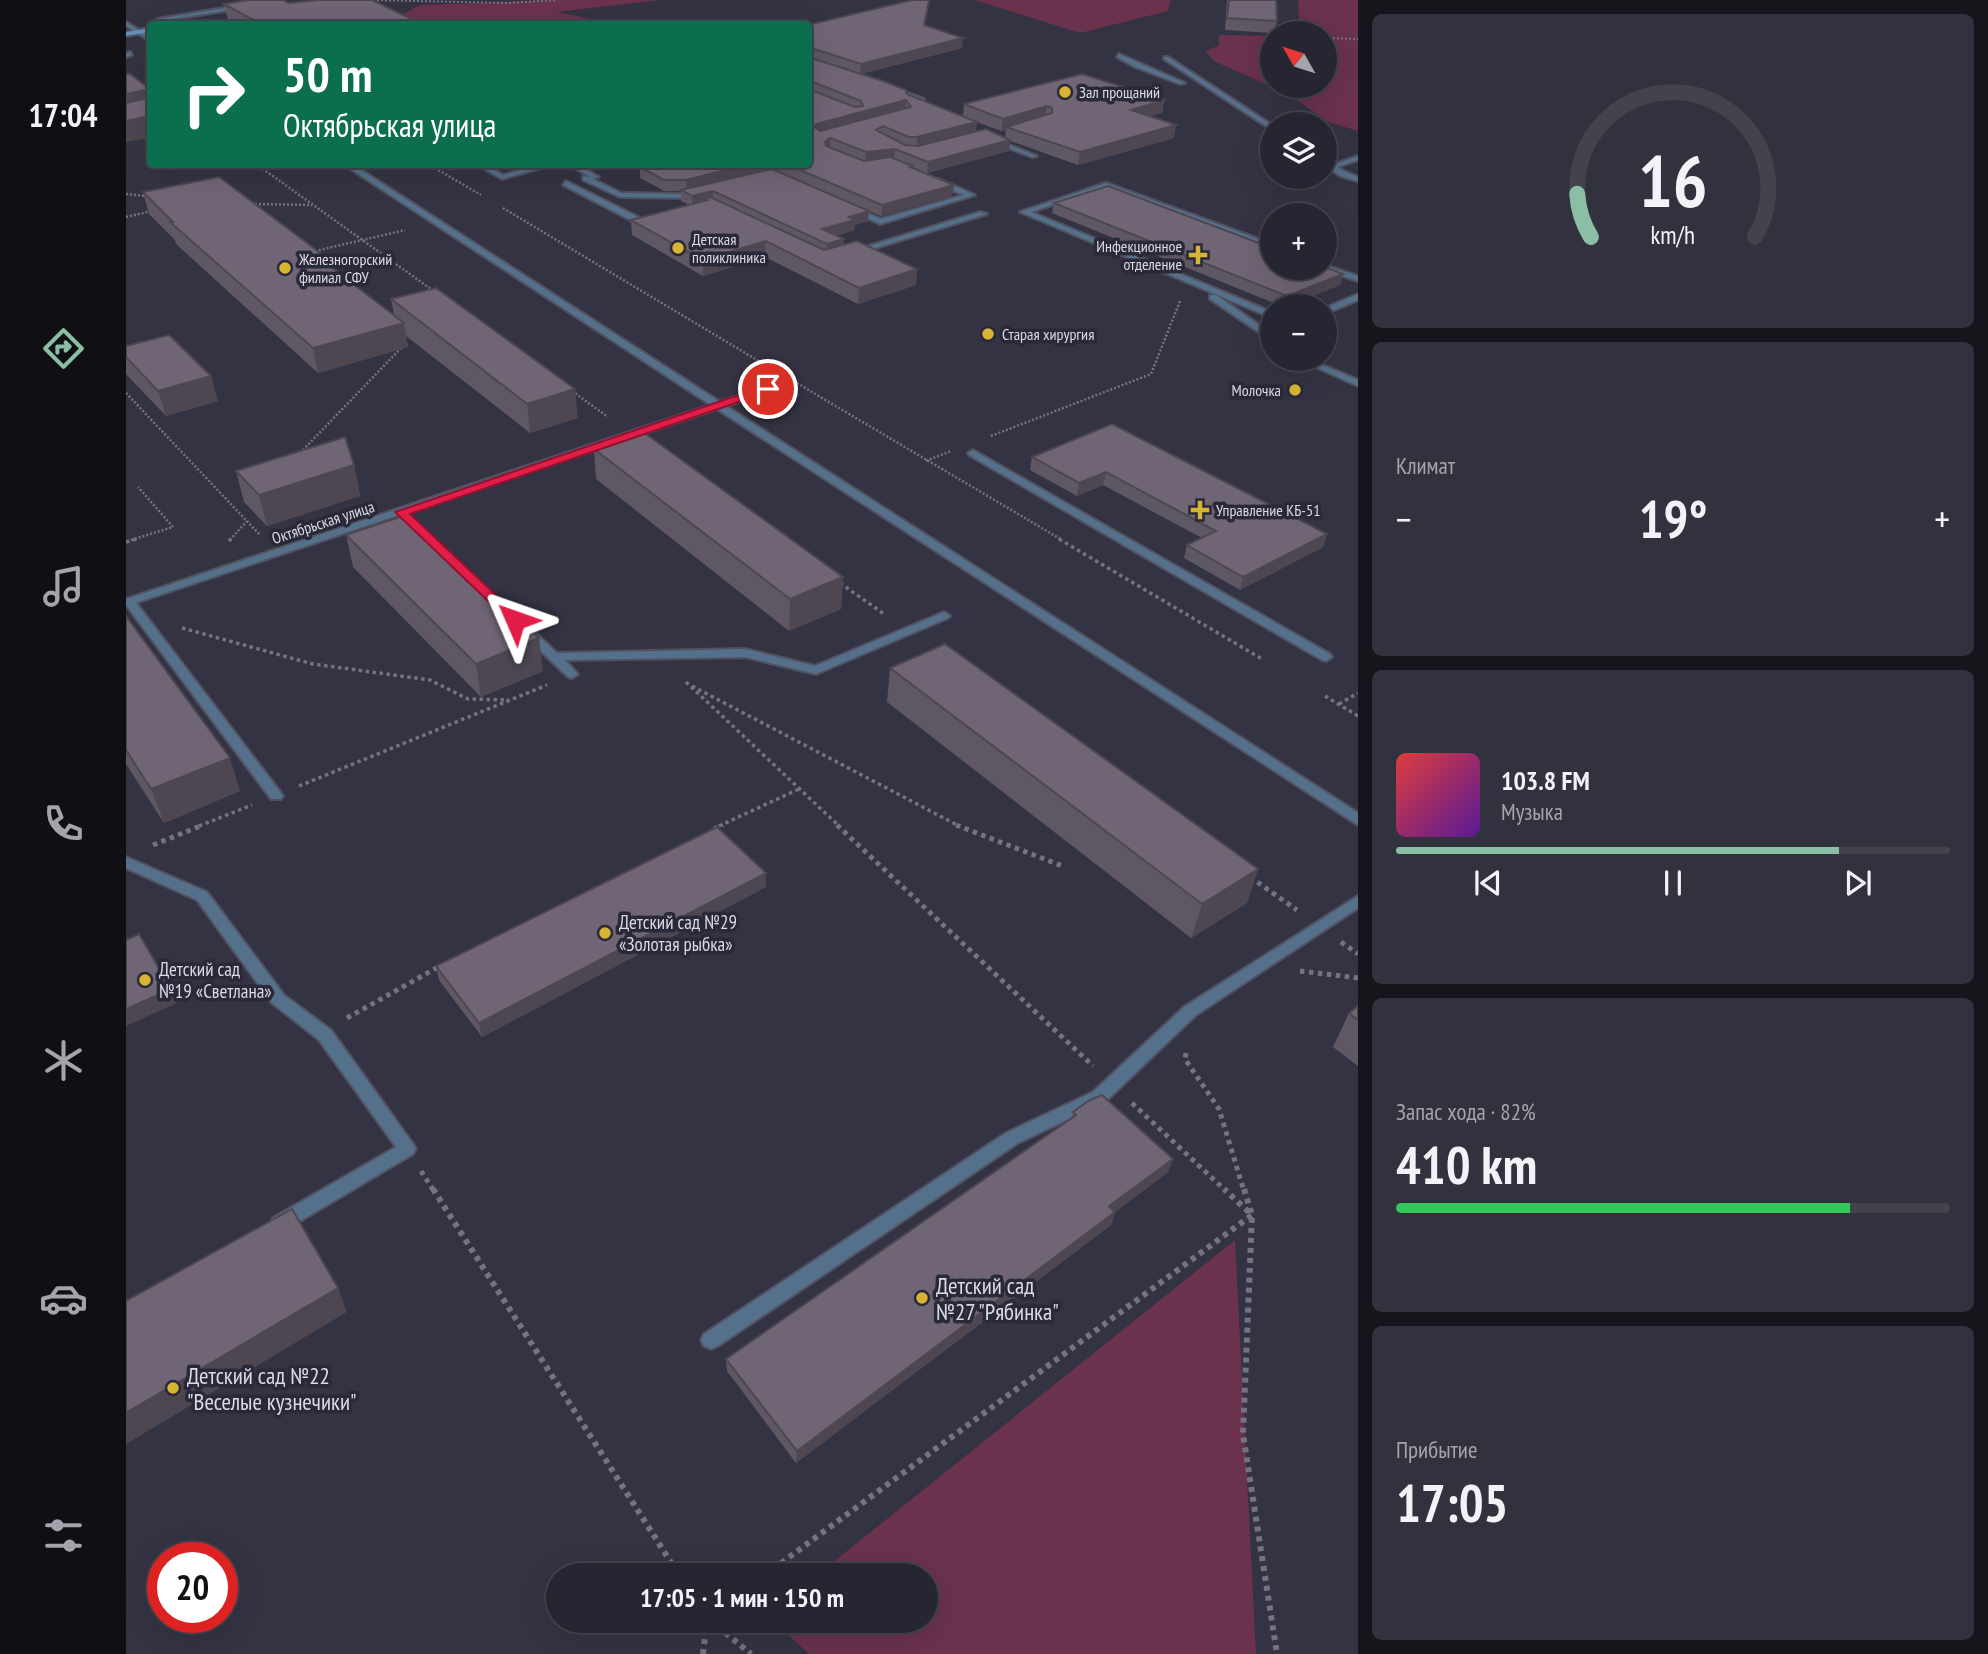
<!DOCTYPE html>
<html lang="ru">
<meta charset="utf-8">
<style>
:root{--surface:#262632;--page:#32323e;--text:#f1f3f6;--muted:#a4a5ac;--line:#42434d;--accent:#8abfa5}
body{margin:0;font-family:"PT Sans Narrow",sans-serif;background:var(--page);color:var(--text);height:100vh;display:flex;flex-direction:column;font-size:26px;white-space:nowrap}
*{box-sizing:border-box;margin:0}
p{font-size:23px;color:var(--muted)}
.icon{flex:none;width:38px;height:38px;fill:none;stroke:currentColor;stroke-width:2;stroke-linecap:round;stroke-linejoin:round}
.map{position:relative;flex:1;overflow:hidden}
.sheet{display:flex;flex-direction:column;gap:14px;padding:14px;background:#15151c;width:630px}
.sheet>*{flex:none}
.banner{position:absolute;left:21px;top:21px;width:665px;height:147px;border-radius:7px;box-shadow:0 7px 28px #0002,0 0 0 2px var(--line);background:#0b6e4f;color:#fff;overflow:hidden}
.needle{width:46px;rotate:309deg}
.controls{position:absolute;left:1134px;top:21px;display:grid;gap:14px}
.controls a{display:grid;place-items:center;width:77px;height:77px;border-radius:50%;background:var(--surface);box-shadow:0 7px 28px #0002,0 0 0 2px var(--line);font-size:35px}
.speed{position:absolute;left:21px;top:1542px;display:flex;gap:14px;font-size:35px;font-weight:700;text-align:center}
.speed>*{display:grid;place-content:center;width:91px;height:91px;border-radius:50%;background:var(--surface);box-shadow:0 7px 28px #0002,0 0 0 2px var(--line);line-height:1}
.speed .limit{border:10px solid #d22;background:#fff;color:#111}
.pin{position:absolute;display:grid;place-items:center;width:60px;height:60px;color:#fff;margin:-30px;border:4px solid #fff;border-radius:50%;box-shadow:0 2px 7px #0007}
.me{position:absolute;width:77px;margin:-38px;rotate:313deg;stroke-linejoin:round;filter:drop-shadow(0 0 5px #0008)}
.turn{display:flex;align-items:center;gap:24px;height:147px;padding:0 21px;font-size:32px}
.turn .icon{width:91px;height:91px;stroke-width:2.5}
.turn b{display:block;font-size:49px;line-height:60px}
.big{font-size:52px;font-weight:700;line-height:1.1}
.sheet .card{flex:1;display:flex;flex-direction:column;justify-content:center;gap:10px;min-width:0;padding:0 24px;border-radius:10px;background:var(--page)}
.sheet .dial{align-items:center;gap:0}
.dial svg{height:182px;overflow:visible;fill:none;stroke:var(--line);stroke-width:7;stroke-linecap:round;text-anchor:middle}
.dial text{fill:var(--text);stroke:none}
.song{display:flex;align-items:center;gap:21px}
.cover{width:84px;height:84px;border-radius:10px;background:linear-gradient(135deg,hsl(0 70% 55%),hsl(270 70% 35%))}
.played{height:7px;border-radius:4px;background:linear-gradient(90deg,var(--accent) 80%,var(--line) 80%)}
.keys{display:flex;justify-content:space-around;direction:ltr}
.heat{display:flex;justify-content:space-between;align-items:center;font-size:38px;direction:ltr}
.charge{height:10px;border-radius:5px;background:linear-gradient(90deg,#34c759 82%,var(--line) 0)}
.trip{position:absolute;left:420px;top:1563px;width:392px;height:70px;border-radius:35px;background:var(--surface);box-shadow:0 7px 28px #0002,0 0 0 2px var(--line);font-weight:700;line-height:70px;text-align:center}
main{display:flex;flex:1;min-height:0}
.tabs{display:flex;flex-direction:column;width:126px;justify-content:space-around;align-items:center;background:#0f0f14;color:var(--muted)}
.tabs .icon{width:49px;height:49px}
.tabs .current{color:var(--accent)}
.tabs b{font-size:32px;color:var(--text)}
.map>svg:first-child{display:block}
</style>
<main>
<nav class="tabs">
<b>17:04</b>
<svg class="icon current" aria-label="directions" viewBox="0 0 24 24"><path d="M12 3l9 9-9 9-9-9zM9 14v-3h6M13 9l2 2-2 2"/></svg>
<svg class="icon" aria-label="music" viewBox="0 0 24 24"><path d="M9 18V5l10-2v13"/><circle cx="6" cy="18" r="3"/><circle cx="16" cy="16" r="3"/></svg>
<svg class="icon" aria-label="phone" viewBox="0 0 24 24"><path d="M5 4h4l2 5-3 2q2 4 5 5l2-3 5 2v4C11 20 4 13 5 4z"/></svg>
<svg class="icon" aria-label="climate" viewBox="0 0 24 24"><path d="M12 3v18M4 7l16 10M4 17L20 7"/></svg>
<svg class="icon" aria-label="car" viewBox="0 0 24 24"><path d="M5 17H2v-5l4-1 3-4h7l3 4 3 1v5h-3M9 17h6M6 11h13"/><circle cx="7" cy="17" r="2"/><circle cx="17" cy="17" r="2"/></svg>
<svg class="icon" aria-label="filters" viewBox="0 0 24 24"><path d="M4 7h16M4 17h16"/><circle cx="9" cy="7" r="2"/><circle cx="15" cy="17" r="2"/></svg>
</nav>
<div class="map">
<svg width="1232" height="1654" viewBox="0 0 1232 1654">
<rect width="100%" height="100%" fill="#333343"/>
<!-- green -->
<g fill="#6a324d">
<polygon points="430,0 534,0 431,12 489,24 298,24 274,16 294,5"/>
<polygon points="849,0 1045,0 1042,11 954,33"/>
<polygon points="1172,0 1232,0 1232,131 1202,122 1166,96 1090,62 1079,52 1093,45 1093,35 1146,36 1146,86 1199,86 1199,33 1174,33"/>
<polygon points="1109,1240 1130,1654 683,1654 647,1621 800,1620 800,1575 691,1575"/>
</g>
<g fill="none" stroke-linecap="round" stroke-linejoin="round">
<!-- lane casing -->
<g stroke="#515160" stroke-width="4">
<g id="lane">
<polygon points="116,5 118,8 34,21 31,19"/>
<polygon points="4,52 6,55 0,57 0,53"/>
<polygon points="993,54 1059,83 1054,84 1009,67 991,57"/>
<polygon points="762,87 766,87 798,99 793,100 762,89"/>
<polygon points="864,139 868,139 911,156 906,157 864,141"/>
<polygon points="1232,156 1232,160 1205,169 1201,167"/>
<polygon points="350,164 359,164 377,175 416,164 429,164 376,179"/>
<polygon points="442,164 451,164 473,177 467,179 495,193 561,194 574,191 578,193 561,198 494,197 457,180 457,176 464,177"/>
<polygon points="807,179 813,179 849,195 754,224 723,210 730,208 755,219 838,195 807,183"/>
<polygon points="440,181 520,221 527,220 531,222 516,226 437,185"/>
<polygon points="980,183 1146,244 1146,249 980,187 905,212 1146,312 1146,318 894,212"/>
<polygon points="854,212 861,214 730,254 723,252"/>
<polygon points="1199,265 1232,276 1232,281 1196,269"/>
<polygon points="1232,294 1232,300 1199,314 1199,308"/>
<polygon points="1084,295 1090,295 1146,334 1146,341 1084,299"/>
<polygon points="1171,359 1183,359 1232,380 1232,386"/>
<polygon points="847,450 1204,654 1206,657 1200,661 1196,660 843,455 842,453"/>
<polygon points="4,599 8,600 155,793 157,796 155,799 145,799 0,605 0,600"/>
<polygon points="818,612 824,616 822,618 690,674 619,657 439,660 452,674 446,678 442,677 395,632 397,629 405,629 431,653 619,649 689,666"/>
<polygon points="0,857 81,892 158,995 205,1030 287,1144 290,1149 287,1154 159,1230 153,1232 147,1230 144,1224 147,1218 270,1147 193,1040 146,1003 71,900 0,868"/>
<polygon points="1232,896 1232,908 1070,1015 979,1102 892,1143 592,1346 585,1349 578,1346 575,1340 578,1334 880,1133 967,1092 1058,1007"/>
</g>
</g>
<!-- street casing -->
<g stroke="#515160" stroke-width="4">
<g id="street">
<polygon points="0,22 24,37 24,41 0,26"/>
<polygon points="1038,57 1042,57 1146,125 1146,130 1038,59"/>
<polygon points="1199,160 1220,172 1232,177 1232,181 1214,176 1199,165"/>
<polygon points="217,164 226,164 594,402 639,387 645,387 645,391 600,406 1232,813 1232,825 591,409 0,606 0,599 585,405"/>
</g>
</g>
<!-- secondary casing -->
<g stroke="#515160" stroke-width="4">
<polygon id="secondary" points="24,28 24,32 0,36 0,32"/>
</g>
<!-- path-far4 -->
<g stroke="#737381" stroke-width="2" stroke-dasharray="2 2" stroke-linecap="butt">
<polyline points="239,0 383,3 430,0"/>
<polyline points="1199,38 1232,39"/>
</g>
<!-- path-far3 -->
<g stroke="#737381" stroke-width="2.5" stroke-dasharray="2 2" stroke-linecap="butt">
<polyline points="130,164 309,292"/>
<polyline points="302,164 355,195"/>
<polyline points="0,194 21,196"/>
<polyline points="125,204 186,205"/>
<polyline points="377,208 641,366"/>
<polyline points="0,217 26,211"/>
<polyline points="185,252 279,230"/>
<polyline points="664,379 936,540"/>
<polyline points="446,391 482,417"/>
<polyline points="0,393 134,535"/>
<polyline points="865,436 1025,374 1054,301"/>
<polyline points="174,453 277,346"/>
<polyline points="800,461 825,451"/>
<polyline points="5,540 47,527 12,487"/>
<polyline points="104,540 121,521"/>
</g>
<!-- path-far2 -->
<g stroke="#737381" stroke-width="3.5" stroke-dasharray="3.5 3.5" stroke-linecap="butt">
<polyline points="933,539 1136,659"/>
<polyline points="103,541 105,539"/>
<polyline points="0,542 11,539"/>
<polyline points="714,583 758,614"/>
<polyline points="56,628 187,664 304,680 342,699 383,700"/>
<polyline points="560,682 713,826"/>
<polyline points="566,686 833,826"/>
<polyline points="1199,696 1232,716"/>
<polyline points="1213,704 1232,693"/>
<polyline points="173,786 421,685"/>
<polyline points="73,826 126,805"/>
<polyline points="593,826 673,789"/>
</g>
<!-- path-far1 -->
<g stroke="#737381" stroke-width="5" stroke-dasharray="4.5 4.5" stroke-linecap="butt">
<polyline points="711,825 967,1066"/>
<polyline points="830,825 939,867"/>
<polyline points="588,829 597,825"/>
<polyline points="27,845 77,825"/>
<polyline points="1124,877 1171,910"/>
<polyline points="1215,942 1232,954"/>
<polyline points="1174,971 1232,978"/>
<polyline points="221,1018 314,966"/>
<polyline points="1060,1053 1059,1059 1093,1109 1118,1191"/>
<polyline points="1006,1103 1100,1191"/>
<polyline points="295,1171 308,1191"/>
</g>
<!-- path -->
<g stroke="#737381" stroke-width="6" stroke-dasharray="5 5" stroke-linecap="butt">
<polyline points="307,1189 553,1575"/>
<polyline points="1118,1189 1126,1215 1117,1434 1151,1654"/>
<polyline points="639,1575 1126,1215 1098,1189"/>
<polyline points="584,1620 625,1654"/>
<polyline points="577,1654 581,1620"/>
</g>
<!-- lane -->
<use href="#lane" fill="#55708a" fill-rule="evenodd"/>
<!-- street -->
<use href="#street" fill="#55708a" fill-rule="evenodd"/>
<!-- secondary -->
<use href="#secondary" fill="#6690b9" fill-rule="evenodd"/>
</g>
<!-- wall -->
<g fill="#605765" fill-rule="evenodd">
<path d="M786,0H804L799,25L836,48L735,74L781,94L837,117L838,104L1038,100L1036,113L1024,116L1048,138L952,165L884,141L883,151L801,173L787,167L828,185L826,196L755,216L713,198L742,221L729,225L728,230L710,236L718,244L791,269L790,285L732,304L639,257L577,276L506,235L505,220L563,205L555,201V191H538L514,178V167L525,164H682V25ZM837,117L875,131L880,130L879,138L850,132Z"/>
<polygon points="1101,0 1150,0 1151,21 1148,33 1099,30"/>
<polygon points="163,3 296,24 110,24 102,20 98,4"/>
<polygon points="17,192 197,255 198,262 268,315 265,299 452,418 404,433 280,336 282,347 192,373 50,244 49,240 23,214"/>
<polygon points="928,203 1217,274 1214,285 1161,306 1155,306 926,213"/>
<polygon points="0,346 92,401 40,416 0,374"/>
<polygon points="986,424 1201,534 1197,547 1114,590 1058,558 1061,545 1076,538 977,485 951,496 904,470 906,457"/>
<polygon points="468,449 717,577 715,609 663,631 470,479"/>
<polygon points="228,465 234,496 141,526 118,502 110,471"/>
<polygon points="220,535 417,671 355,697 227,567"/>
<polygon points="0,616 114,791 38,823 0,764"/>
<polygon points="764,668 1132,869 1121,903 1065,938 761,702"/>
<polygon points="640,873 640,887 356,1037 313,980 310,966"/>
<polygon points="1232,1006 1232,1066 1207,1047 1223,1013"/>
<polygon points="947,1112 1047,1159 1042,1172 989,1212 985,1225 670,1463 601,1371 600,1359 946,1118"/>
</g>
<!-- shaded-wall -->
<g fill="#4e4752">
<polygon points="803,0 803,5 797,35 798,25"/>
<polygon points="837,38 836,48 734,74 735,64"/>
<polygon points="18,90 23,110 0,115 0,94"/>
<polygon points="780,100 779,110 689,134 688,127 690,124"/>
<polygon points="1038,100 1036,113 1003,122 1005,110"/>
<polygon points="921,106 919,118 880,127 880,130 875,131 877,119"/>
<polygon points="24,116 24,138 0,142 0,121"/>
<polygon points="851,122 850,132 791,147 791,137"/>
<polygon points="1050,125 1048,138 952,165 954,152"/>
<polygon points="704,138 704,149 699,153 699,142"/>
<polygon points="884,140 883,151 801,173 802,162"/>
<polygon points="769,149 768,160 739,162 740,152"/>
<polygon points="624,164 646,164 646,169 561,191 560,180"/>
<polygon points="828,185 826,196 755,216 756,205"/>
<polygon points="587,191 587,202 578,198 578,204 566,206 566,196"/>
<polygon points="743,211 742,221 729,225 728,230 696,240 696,229 723,217"/>
<polygon points="718,239 717,250 700,255 701,244"/>
<polygon points="640,241 639,257 577,276 577,260"/>
<polygon points="791,269 790,285 732,304 733,288"/>
<polygon points="1217,274 1214,285 1161,306 1159,306 1161,296"/>
<polygon points="278,323 282,347 192,373 187,348"/>
<polygon points="85,376 92,401 40,416 32,391"/>
<polygon points="449,389 452,418 404,433 401,404"/>
<polygon points="228,465 234,496 141,526 133,495"/>
<polygon points="980,472 977,485 951,496 953,483"/>
<polygon points="1201,534 1197,547 1114,590 1117,577"/>
<polygon points="717,577 715,609 663,631 664,599"/>
<polygon points="413,638 417,671 355,697 350,664"/>
<polygon points="104,758 114,791 38,823 25,789"/>
<polygon points="1132,869 1121,903 1065,938 1076,904"/>
<polygon points="640,873 640,887 356,1037 353,1023"/>
<polygon points="45,989 51,1003 0,1026 0,1009"/>
<polygon points="1047,1159 1042,1172 989,1212 985,1225 670,1463 671,1451 983,1206"/>
<polygon points="212,1288 221,1312 0,1444 0,1413"/>
</g>
<!-- building -->
<g fill="#706575" stroke="#4e4752" stroke-width="2" fill-rule="evenodd">
<polygon points="123,0 157,0 163,3 193,0 246,0 296,24 135,24 98,4"/>
<polygon points="786,0 803,0 798,25 837,38 735,64 682,47 682,25"/>
<polygon points="1103,0 1150,0 1151,21 1101,18"/>
<path d="M682,57L760,82L780,90L781,94L851,122L791,137H783L757,126L750,130L779,145L792,146L860,129L884,140L802,162L769,149L740,152L704,138L699,142L700,146L738,161L764,157L787,166L784,167L828,185L756,205L660,164H682V89L729,107L737,106L735,101L682,80ZM780,100L785,107L694,131L688,127L690,124Z"/>
<polygon points="0,74 4,74 24,89 24,116 0,121 0,103 21,98 21,93 18,90 0,94"/>
<polygon points="956,74 1038,100 1005,110 1050,125 954,152 880,127 926,113 926,108 921,106 877,119 838,104"/>
<polygon points="525,164 624,164 560,180 538,180 514,167"/>
<polygon points="646,169 743,211 723,217 729,220 696,229 718,239 701,244 587,191 566,196 555,190"/>
<polygon points="93,177 197,255 192,257 278,323 187,348 44,222 47,222 17,192"/>
<polygon points="982,186 1146,248 1146,268 1199,267 1217,274 1161,296 928,203"/>
<polygon points="584,197 698,250 731,241 791,269 733,288 640,241 577,260 505,220 582,200 578,198"/>
<polygon points="310,288 449,389 401,404 265,299"/>
<polygon points="43,335 85,376 32,391 0,357 0,346"/>
<polygon points="986,424 1201,534 1117,577 1061,545 1090,531 980,472 953,483 906,457"/>
<polygon points="517,432 717,577 664,599 468,449"/>
<polygon points="219,437 228,465 133,495 110,471"/>
<polygon points="280,515 413,638 350,664 220,535"/>
<polygon points="0,616 104,758 25,789 0,750"/>
<polygon points="819,644 1132,869 1076,904 764,668"/>
<polygon points="591,827 640,873 353,1023 310,966"/>
<polygon points="13,934 45,989 0,1009 0,940"/>
<polygon points="1232,1006 1232,1020 1223,1013"/>
<polygon points="976,1095 1047,1159 983,1206 989,1212 671,1451 600,1359 950,1115 947,1112 962,1101"/>
<polygon points="166,1209 212,1288 0,1413 0,1301"/>
</g>
<!-- route -->
<polygon fill="#e11d48" stroke="#92132f" stroke-width="2" points="642,385 647,389 645,391 284,514 393,617 393,622 384,622 269,512"/>
<!-- markers -->
<g fill="#d7b434" stroke="#292939" stroke-width="2.5">
<circle cx="939" cy="92" r="7"/>
<circle cx="552" cy="248" r="7"/>
<path d="M1068.5 244.5h7v7h7v7h-7v7h-7v-7h-7v-7h7z"/>
<circle cx="159" cy="268" r="7"/>
<circle cx="862" cy="334" r="7"/>
<circle cx="1169" cy="390" r="7"/>
<path d="M1070.5 499.5h7v7h7v7h-7v7h-7v-7h-7v-7h7z"/>
<circle cx="479" cy="933" r="7"/>
<circle cx="19" cy="980" r="7"/>
<circle cx="796" cy="1298" r="7"/>
<circle cx="47" cy="1388" r="7"/>
</g>
<g text-anchor="middle" dominant-baseline="central" stroke-width="7" stroke-linejoin="round" paint-order="stroke">
<!-- far-poi labels -->
<g font-size="16" fill="#dbdbe6" stroke="#292939" text-anchor="start">
<text x="953" y="92">Зал прощаний</text>
<text x="566" y="239">Детская<tspan x="566" dy="18">поликлиника</tspan></text>
<text x="1056" y="246" text-anchor="end">Инфекционное<tspan x="1056" dy="18">отделение</tspan></text>
<text x="173" y="259">Железногорский<tspan x="173" dy="18">филиал СФУ</tspan></text>
<text x="876" y="334">Старая хирургия</text>
<text x="1155" y="390" text-anchor="end">Молочка</text>
<text x="1090" y="510">Управление КБ-51</text>
</g>
<!-- far-street labels -->
<g font-size="16" fill="#dbdbe6" stroke="#292939">
<text transform="translate(197 522) rotate(-18)">Октябрьская улица</text>
</g>
<!-- poi labels -->
<g font-size="19" fill="#dbdbe6" stroke="#292939" text-anchor="start">
<text x="493" y="922">Детский сад №29<tspan x="493" dy="22">«Золотая рыбка»</tspan></text>
<text x="33" y="969">Детский сад<tspan x="33" dy="22">№19 «Светлана»</tspan></text>
</g>
<!-- near-poi labels -->
<g font-size="23" fill="#dbdbe6" stroke="#292939" text-anchor="start">
<text x="810" y="1285">Детский сад<tspan x="810" dy="26">№27 "Рябинка"</tspan></text>
<text x="61" y="1375">Детский сад №22<tspan x="61" dy="26">"Веселые кузнечики"</tspan></text>
</g>
</g>
</svg>
<div class="controls">
<a><svg class="needle" viewBox="-14 -14 28 28"><path d="M0-13l5 13h-10z" fill="#e53935"/><path d="M0 13l5-13h-10z" fill="#a4a5ac"/></svg></a>
<a><svg class="icon" aria-label="layers" viewBox="0 0 24 24"><path d="M12 4l9 5-9 5-9-5zM3 14l9 5 9-5"/></svg></a>
<a>+</a>
<a>−</a>
</div>
<div class="speed"><div class="limit">20</div></div>
<div class="pin" style="left:642px;top:389px;background:#d93025"><svg class="icon" aria-label="arrive" viewBox="0 0 24 24"><path d="M6 21V4h12l-3 4 3 4H6"/></svg></div>
<svg class="me" style="left:389px;top:620px" viewBox="-20 -20 40 40"><path d="M0-17L14 15 0 8-14 15z" fill="#e11d48" stroke="#fff" stroke-width="4"/></svg>
<div class="trip">17:05 · 1 мин · 150 m</div>
<div class="banner">
<div class="turn"><svg class="icon" aria-label="right" viewBox="0 0 24 24"><path d="M7 20v-9h11M14 6l5 5-5 5"/></svg><div><b>50 m</b>Октябрьская улица</div></div>
</div>
</div>
<section class="sheet">
<div class="card dial"><svg viewBox="0 0 100 80">
<path d="M14 69A42 42 0 1 1 86 69"/>
<path d="M14 69A42 42 0 0 1 8 50" stroke="#8abfa5"/>
<text x="50" y="56" font-size="32" font-weight="700">16</text>
<text x="50" y="72" font-size="11">km/h</text>
</svg></div>
<div class="card"><p>Климат</p>
<div class="heat"><a>−</a><b class="big">19°</b><a>+</a></div>
</div>
<div class="card">
<div class="song"><i class="cover"></i><div><b>103.8 FM</b><p>Музыка</p></div></div>
<div class="played"></div>
<div class="keys"><svg class="icon" aria-label="previous" viewBox="0 0 24 24"><path d="M18 5L8 12l10 7zM5 5v14"/></svg><svg class="icon" aria-label="pause" viewBox="0 0 24 24"><path d="M8 5v14M16 5v14"/></svg><svg class="icon" aria-label="next" viewBox="0 0 24 24"><path d="M6 5l10 7-10 7zM19 5v14"/></svg></div>
</div>
<div class="card"><p>Запас хода · 82%</p><b class="big">410 km</b><div class="charge"></div></div>
<div class="card"><p>Прибытие</p><b class="big">17:05</b></div>
</section>
</main>
